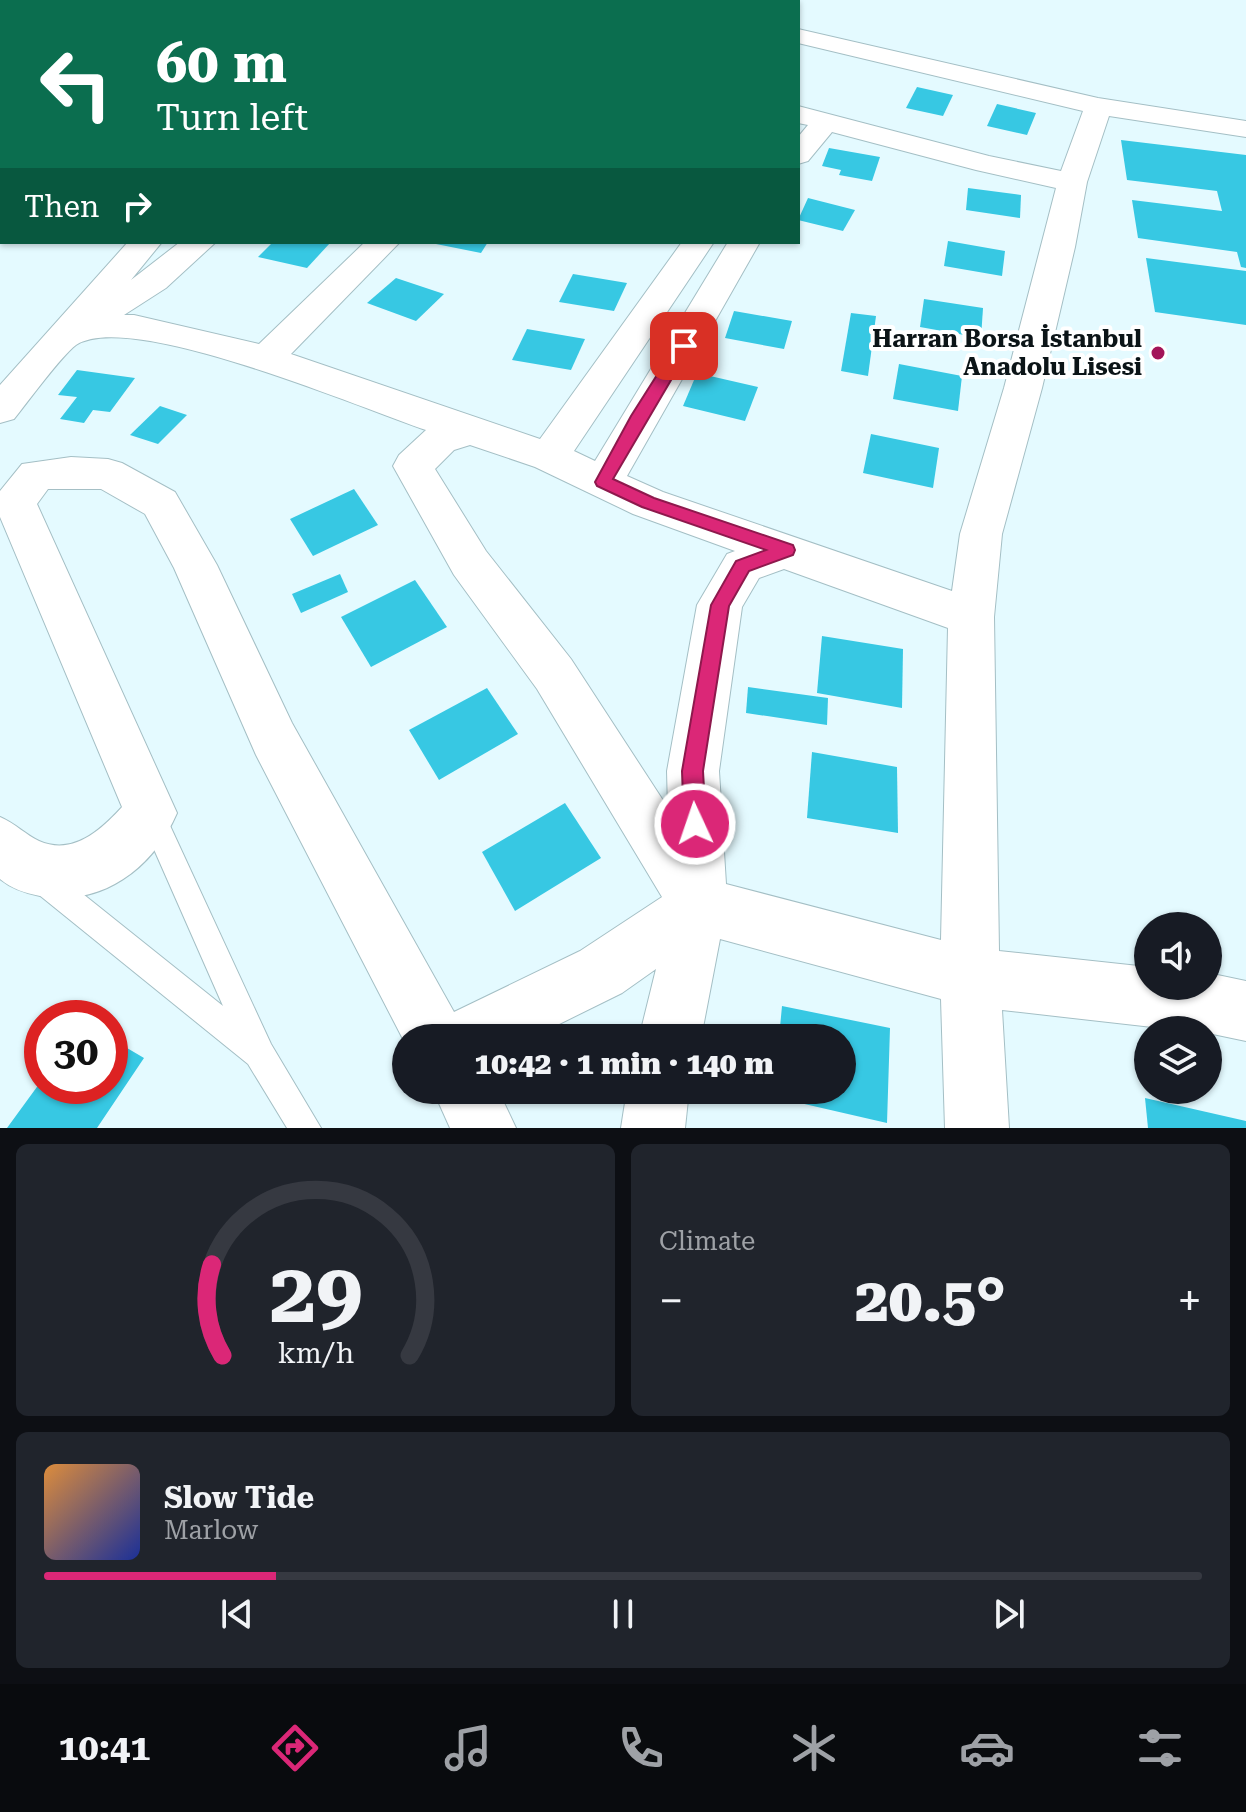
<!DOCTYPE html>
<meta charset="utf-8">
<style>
:root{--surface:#171b24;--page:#20242c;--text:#f1f3f6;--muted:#9ea1a6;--line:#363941;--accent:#db2777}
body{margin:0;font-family:"Roboto Serif",serif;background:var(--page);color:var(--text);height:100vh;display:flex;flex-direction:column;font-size:30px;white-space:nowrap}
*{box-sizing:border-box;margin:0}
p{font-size:26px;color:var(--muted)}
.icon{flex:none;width:44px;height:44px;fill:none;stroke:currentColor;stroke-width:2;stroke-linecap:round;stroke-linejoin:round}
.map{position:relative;height:1128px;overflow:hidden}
.drawer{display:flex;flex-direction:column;gap:16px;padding:16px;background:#0d0f14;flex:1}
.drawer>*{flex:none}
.banner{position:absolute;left:0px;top:0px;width:800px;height:244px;box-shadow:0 2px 6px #0004;background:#0b6e4f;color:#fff;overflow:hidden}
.buttons{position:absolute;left:1134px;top:912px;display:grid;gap:16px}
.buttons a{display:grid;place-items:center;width:88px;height:88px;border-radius:50%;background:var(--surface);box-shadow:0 2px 6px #0004;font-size:40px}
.speed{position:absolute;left:24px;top:1000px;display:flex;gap:16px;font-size:40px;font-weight:700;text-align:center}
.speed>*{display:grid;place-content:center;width:104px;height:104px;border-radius:50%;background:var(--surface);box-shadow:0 2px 6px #0004;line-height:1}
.speed .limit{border:12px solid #d22;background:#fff;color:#111}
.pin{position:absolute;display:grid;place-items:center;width:68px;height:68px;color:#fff;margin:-34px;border-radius:16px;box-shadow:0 4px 12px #0006}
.me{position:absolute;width:88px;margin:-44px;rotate:357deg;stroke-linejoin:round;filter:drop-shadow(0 0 6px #0008)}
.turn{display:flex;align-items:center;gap:28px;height:168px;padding:0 24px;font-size:36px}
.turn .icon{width:104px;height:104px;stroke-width:2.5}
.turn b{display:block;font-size:56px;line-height:68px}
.then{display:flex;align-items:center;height:76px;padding:0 24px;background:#0003;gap:16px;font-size:30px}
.big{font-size:60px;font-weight:800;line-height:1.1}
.drawer .card{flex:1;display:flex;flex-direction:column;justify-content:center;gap:12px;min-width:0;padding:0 28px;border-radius:12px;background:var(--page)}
.drawer .dial{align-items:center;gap:0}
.dial svg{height:208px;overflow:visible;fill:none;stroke:var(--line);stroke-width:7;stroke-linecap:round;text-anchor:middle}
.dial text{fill:var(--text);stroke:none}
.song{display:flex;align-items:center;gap:24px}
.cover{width:96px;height:96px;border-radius:12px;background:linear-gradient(135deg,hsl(30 70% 55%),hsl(230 70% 35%))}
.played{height:8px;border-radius:4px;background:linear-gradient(90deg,var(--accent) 20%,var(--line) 20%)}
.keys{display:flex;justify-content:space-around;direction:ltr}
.heat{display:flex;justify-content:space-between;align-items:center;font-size:44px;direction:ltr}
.drawer .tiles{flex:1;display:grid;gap:16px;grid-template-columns:1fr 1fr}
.card:last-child{grid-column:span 2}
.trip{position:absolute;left:392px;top:1024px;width:464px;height:80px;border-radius:40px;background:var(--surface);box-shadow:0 2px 6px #0004;font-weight:800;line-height:80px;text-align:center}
.tab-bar{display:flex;height:128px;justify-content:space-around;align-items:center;background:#090b0e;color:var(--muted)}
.tab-bar .icon{width:56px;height:56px}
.tab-bar .active{color:var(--accent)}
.tab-bar b{font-size:36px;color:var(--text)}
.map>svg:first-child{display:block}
</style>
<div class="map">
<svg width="1246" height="1128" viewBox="0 0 1246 1128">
<rect width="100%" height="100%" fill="#e4faff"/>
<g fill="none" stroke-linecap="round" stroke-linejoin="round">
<!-- stream -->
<polygon fill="#ab6981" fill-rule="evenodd" points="15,0 13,2 5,2 7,0"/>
</g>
<!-- building -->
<g fill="#37c8e3">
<polygon points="917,87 953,95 943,116 906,108"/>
<polygon points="997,104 1036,113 1027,135 987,126"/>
<polygon points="1121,140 1246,155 1246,268 1241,267 1237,252 1138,238 1132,200 1222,211 1217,191 1127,180"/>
<polygon points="829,148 880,157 872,181 839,175 841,170 822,166"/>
<polygon points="968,188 1021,195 1020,218 966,210"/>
<polygon points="808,198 855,210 843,231 798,220"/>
<polygon points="948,241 1005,251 1002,276 944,266"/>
<polygon points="273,242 324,242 330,243 307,268 258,257"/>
<polygon points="426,242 488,242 481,253"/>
<polygon points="1146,258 1246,271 1246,325 1155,312"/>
<polygon points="573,274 627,283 614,311 559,302"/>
<polygon points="396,278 444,294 416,321 367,303"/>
<polygon points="924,299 983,308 981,338 920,327"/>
<polygon points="734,311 792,321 784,349 725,338"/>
<polygon points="851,313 876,316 868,376 841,371"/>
<polygon points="527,329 585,339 571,370 512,360"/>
<polygon points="899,364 962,376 958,411 893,399"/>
<polygon points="77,370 135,378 110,412 93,410 84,423 60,419 77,397 58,395"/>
<polygon points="697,373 758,387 745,421 683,406"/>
<polygon points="160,406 187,415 158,444 130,435"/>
<polygon points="871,434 939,448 933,488 863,473"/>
<polygon points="354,489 378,525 313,556 290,519"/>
<polygon points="340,574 348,592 301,613 292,594"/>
<polygon points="415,580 447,627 371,667 341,617"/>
<polygon points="822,636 903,649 902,708 817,693"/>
<polygon points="748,687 828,698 827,725 746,713"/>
<polygon points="487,688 518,734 439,780 409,730"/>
<polygon points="812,752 897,767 898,833 807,818"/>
<polygon points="565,803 601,858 515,911 482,852"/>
<polygon points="782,1006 890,1028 887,1123 774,1097 774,1090 842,1090 842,1038 779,1038"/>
<polygon points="110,1038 144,1058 97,1128 7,1128 42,1080 42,1086 110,1086"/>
<polygon points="1145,1098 1246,1121 1246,1128 1148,1128"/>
</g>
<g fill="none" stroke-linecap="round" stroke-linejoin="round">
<!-- service casing -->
<g stroke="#a4bfc5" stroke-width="2">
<g id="service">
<polygon points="379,0 398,0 399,2 380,2"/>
<polygon points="151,800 160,804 271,1044 321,1128 287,1128 248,1064 33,890 29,880 33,870 43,866 53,870 223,1006 138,813 142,804"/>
</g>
</g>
<!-- minor casing -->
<g stroke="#a4bfc5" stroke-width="2">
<g id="minor">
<polygon points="640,0 670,0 672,2 642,2"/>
<path d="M798,29L1098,98L1246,121V137L1109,116L1087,182L1075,247L1042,388L1002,534L994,617L999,951L1148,967V986H1208V973L1246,981V1041L1208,1033V1030H1179L1002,1010L1009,1128H945L941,999L720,939L701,1038H639L656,969L622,993L531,1038H406V1045L256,755L174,568L145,514L101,489H48L37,504L177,813C153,869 101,907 40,896C25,893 12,889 0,879V817C16,824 26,835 39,841C73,856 101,830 122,807L0,517V491L22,464L71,457L108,459L122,463L175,492L217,565L292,723L454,1012L580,951L662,897L537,689L454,575L393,466L399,455L426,430C363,409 130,309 76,345C62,355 27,403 14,419L0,423V385L128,242H162L131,280L180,242H216L166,288L124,315H134L259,344L365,242H400L291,354L540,439L682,242H714L574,451L595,461L728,242H760L627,476L663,492L952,591L960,534L1004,388L1056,188L976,170L832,132L808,161L798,164V137L808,125L798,123V106L989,156L1061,171L1083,111L798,43ZM470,445L535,467L633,514L735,551L727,554L697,605L667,771L668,808L571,659L486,551L435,469L454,450ZM784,569L948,628L941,940L726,884L719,771L742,607L759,578Z"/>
<polygon points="433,1090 498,1090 516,1128 450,1128"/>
<polygon points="627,1090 689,1090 685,1128 621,1128"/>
</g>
</g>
<!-- service -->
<use href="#service" fill="#fff" fill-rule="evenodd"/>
<!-- minor -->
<use href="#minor" fill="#fff" fill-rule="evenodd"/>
</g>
<!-- route -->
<polygon fill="#db2777" stroke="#8e194d" stroke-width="2" points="684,341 691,346 613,479 654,498 793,545 795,550 793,555 749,571 729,606 703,771 706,824 703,832 695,835 687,832 684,824 682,771 711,605 736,561 766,550 642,507 597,486 595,482 631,416 678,342"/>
<!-- markers -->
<circle fill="#a31459" stroke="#fff" stroke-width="3" cx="1158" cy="353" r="8"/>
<g text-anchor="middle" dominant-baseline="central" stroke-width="8" stroke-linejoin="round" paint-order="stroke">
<!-- poi labels -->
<g font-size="24" font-weight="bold" fill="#0b1417" stroke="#fff" text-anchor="end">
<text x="1142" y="339">Harran Borsa İstanbul<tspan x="1142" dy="28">Anadolu Lisesi</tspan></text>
</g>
</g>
</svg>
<div class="buttons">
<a><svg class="icon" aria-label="sound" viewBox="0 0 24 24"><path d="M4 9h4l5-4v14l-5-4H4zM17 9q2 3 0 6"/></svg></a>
<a><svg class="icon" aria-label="layers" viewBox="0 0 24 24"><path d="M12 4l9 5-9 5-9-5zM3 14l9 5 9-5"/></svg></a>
</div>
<div class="speed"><div class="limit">30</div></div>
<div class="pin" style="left:684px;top:346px;background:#d93025"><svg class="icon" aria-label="arrive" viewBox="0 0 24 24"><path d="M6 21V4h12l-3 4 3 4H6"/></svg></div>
<svg class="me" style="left:695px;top:824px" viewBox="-20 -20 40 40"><circle r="17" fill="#db2777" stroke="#fff" stroke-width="3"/><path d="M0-11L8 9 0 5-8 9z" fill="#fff"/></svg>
<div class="trip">10:42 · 1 min · 140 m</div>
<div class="banner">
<div class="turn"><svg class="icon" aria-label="left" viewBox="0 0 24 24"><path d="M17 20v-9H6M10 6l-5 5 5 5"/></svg><div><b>60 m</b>Turn left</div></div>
<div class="then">Then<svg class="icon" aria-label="right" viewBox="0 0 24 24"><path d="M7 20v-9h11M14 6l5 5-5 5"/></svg></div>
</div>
</div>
<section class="drawer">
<div class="tiles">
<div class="card dial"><svg viewBox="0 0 100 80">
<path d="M14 69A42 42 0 1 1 86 69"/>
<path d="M14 69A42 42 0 0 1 10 34" stroke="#db2777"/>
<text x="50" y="56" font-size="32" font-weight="700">29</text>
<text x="50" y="72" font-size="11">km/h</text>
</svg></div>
<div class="card"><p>Climate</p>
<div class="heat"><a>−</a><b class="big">20.5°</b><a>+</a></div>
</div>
<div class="card">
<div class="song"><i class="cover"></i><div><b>Slow Tide</b><p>Marlow</p></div></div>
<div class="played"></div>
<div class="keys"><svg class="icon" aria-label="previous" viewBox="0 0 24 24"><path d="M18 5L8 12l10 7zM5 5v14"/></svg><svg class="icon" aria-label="pause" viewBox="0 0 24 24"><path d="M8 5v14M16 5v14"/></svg><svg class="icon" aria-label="next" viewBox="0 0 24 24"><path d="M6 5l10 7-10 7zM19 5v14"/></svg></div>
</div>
</div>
</section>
<nav class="tab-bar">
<b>10:41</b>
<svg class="icon active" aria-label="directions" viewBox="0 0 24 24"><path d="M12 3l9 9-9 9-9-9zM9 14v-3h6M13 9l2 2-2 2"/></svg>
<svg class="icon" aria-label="music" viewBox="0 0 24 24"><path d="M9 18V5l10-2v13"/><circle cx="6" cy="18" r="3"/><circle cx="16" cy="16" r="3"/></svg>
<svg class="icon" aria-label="phone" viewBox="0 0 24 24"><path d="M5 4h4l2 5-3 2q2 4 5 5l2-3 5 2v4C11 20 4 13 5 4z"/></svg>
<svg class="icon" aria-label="climate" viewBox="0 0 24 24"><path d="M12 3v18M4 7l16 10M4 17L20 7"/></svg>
<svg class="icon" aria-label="car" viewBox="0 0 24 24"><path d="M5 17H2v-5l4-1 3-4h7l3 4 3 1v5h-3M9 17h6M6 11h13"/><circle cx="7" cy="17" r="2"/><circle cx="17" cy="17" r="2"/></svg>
<svg class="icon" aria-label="filters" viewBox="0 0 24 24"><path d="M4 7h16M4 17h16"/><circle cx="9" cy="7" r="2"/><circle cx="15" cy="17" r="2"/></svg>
</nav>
